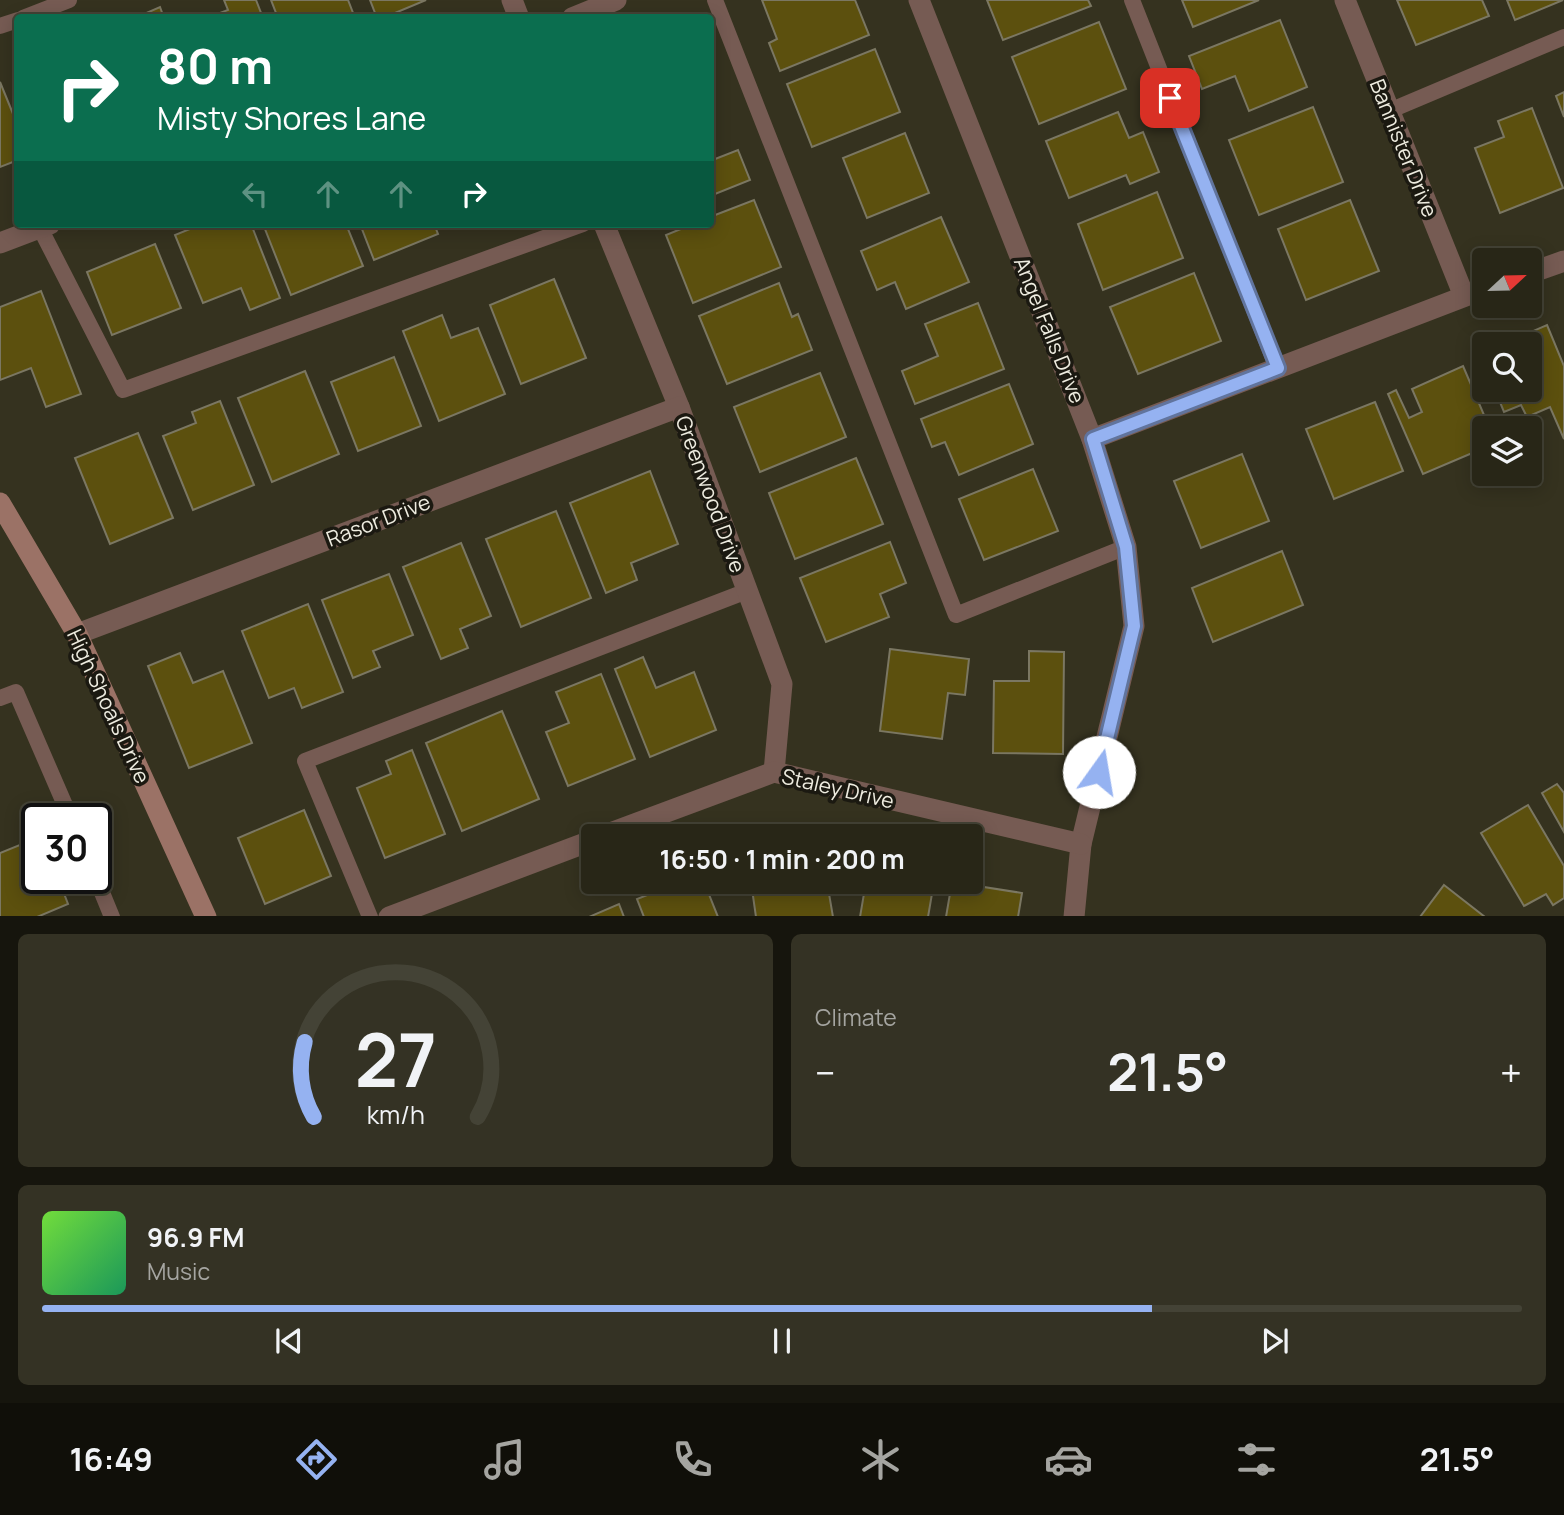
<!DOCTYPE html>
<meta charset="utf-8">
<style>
:root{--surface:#282617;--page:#343224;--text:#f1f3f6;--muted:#a5a5a1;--line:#444336;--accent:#95b2f1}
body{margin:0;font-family:Manrope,sans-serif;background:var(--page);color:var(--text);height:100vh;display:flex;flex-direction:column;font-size:26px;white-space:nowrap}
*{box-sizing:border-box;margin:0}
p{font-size:23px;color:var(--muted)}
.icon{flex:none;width:38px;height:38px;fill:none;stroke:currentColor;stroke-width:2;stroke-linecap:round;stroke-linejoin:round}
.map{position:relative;height:916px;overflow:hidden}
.sheet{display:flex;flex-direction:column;gap:18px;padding:18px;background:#16150d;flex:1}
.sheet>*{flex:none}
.banner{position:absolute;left:14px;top:14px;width:700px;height:214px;border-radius:7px;box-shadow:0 4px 18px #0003,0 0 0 2px var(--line);background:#0b6e4f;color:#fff;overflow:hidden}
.needle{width:46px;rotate:68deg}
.buttons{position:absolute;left:1472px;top:248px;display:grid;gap:14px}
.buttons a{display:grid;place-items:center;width:70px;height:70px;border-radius:7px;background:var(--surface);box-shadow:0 4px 18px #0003,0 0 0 2px var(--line);font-size:35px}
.speed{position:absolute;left:21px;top:803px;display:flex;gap:14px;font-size:35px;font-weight:700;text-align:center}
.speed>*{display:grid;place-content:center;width:91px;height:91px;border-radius:50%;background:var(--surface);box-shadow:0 4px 18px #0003,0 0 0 2px var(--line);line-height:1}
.speed .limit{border:4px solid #111;border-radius:10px;background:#fff;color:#111}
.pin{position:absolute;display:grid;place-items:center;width:60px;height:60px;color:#fff;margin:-30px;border-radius:14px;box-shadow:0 4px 10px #0006}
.me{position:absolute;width:77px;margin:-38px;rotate:13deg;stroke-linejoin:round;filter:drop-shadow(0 0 5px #0008)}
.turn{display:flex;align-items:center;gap:24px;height:147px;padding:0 28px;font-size:32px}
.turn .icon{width:91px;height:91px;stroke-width:2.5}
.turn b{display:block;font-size:49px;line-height:60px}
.lanes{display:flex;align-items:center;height:66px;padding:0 28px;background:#0003;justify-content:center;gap:35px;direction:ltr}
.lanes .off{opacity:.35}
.big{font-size:52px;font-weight:700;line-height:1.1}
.sheet .tile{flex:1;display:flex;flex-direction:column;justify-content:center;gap:10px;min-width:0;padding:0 24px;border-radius:10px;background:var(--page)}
.sheet .dial{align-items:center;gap:0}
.dial svg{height:182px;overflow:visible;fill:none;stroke:var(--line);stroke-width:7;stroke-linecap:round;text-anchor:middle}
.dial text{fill:var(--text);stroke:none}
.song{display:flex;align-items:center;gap:21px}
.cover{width:84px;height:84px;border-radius:10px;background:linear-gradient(135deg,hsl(100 70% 55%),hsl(150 70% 35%))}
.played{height:7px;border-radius:4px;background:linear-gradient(90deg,var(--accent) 75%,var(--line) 75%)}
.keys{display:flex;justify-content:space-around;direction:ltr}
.heat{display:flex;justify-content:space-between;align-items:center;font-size:38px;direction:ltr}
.sheet .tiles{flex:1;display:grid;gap:18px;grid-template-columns:1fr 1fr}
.tile:last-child{grid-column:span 2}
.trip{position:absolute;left:581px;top:824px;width:402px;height:70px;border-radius:7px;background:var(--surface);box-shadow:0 4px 18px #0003,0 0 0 2px var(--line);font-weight:700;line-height:70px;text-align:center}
.dock{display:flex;height:112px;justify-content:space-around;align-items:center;background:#100f09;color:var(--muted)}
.dock .icon{width:49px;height:49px}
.dock .active{color:var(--accent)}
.dock b{font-size:32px;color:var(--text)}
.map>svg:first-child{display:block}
</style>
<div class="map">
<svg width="1564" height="917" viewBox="0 0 1564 917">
<rect width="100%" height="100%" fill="#35321f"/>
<!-- building -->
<g fill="#5c500e" stroke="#7b7762" stroke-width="2">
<polygon points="224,0 256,0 263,18 207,18 228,10"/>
<polygon points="271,0 348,0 355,18 278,18"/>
<polygon points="370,0 426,0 383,18 377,18"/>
<polygon points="762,0 855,0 869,35 780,71 769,43 777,39"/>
<polygon points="987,0 1088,0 1091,6 1003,40"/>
<polygon points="1182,0 1259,0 1193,27"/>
<polygon points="1397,0 1482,0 1489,16 1416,45"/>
<polygon points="1507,0 1563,0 1515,20"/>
<polygon points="160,7 164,18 135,18"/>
<polygon points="1280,20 1307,87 1249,111 1235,76 1202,89 1189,56"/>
<polygon points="1099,22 1126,89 1039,124 1012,57"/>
<polygon points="875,49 900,112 812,147 787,84"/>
<polygon points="0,82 18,126 18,160 0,167"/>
<polygon points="1564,92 1564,117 1556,96"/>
<polygon points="1313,107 1343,182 1259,215 1229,140"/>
<polygon points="1532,108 1563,188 1500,213 1475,148 1504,137 1498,121"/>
<polygon points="1118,112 1129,138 1143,132 1159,172 1130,184 1126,175 1069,198 1046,141"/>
<polygon points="905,133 929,193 867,218 843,158"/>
<polygon points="738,150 750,180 710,196 710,161"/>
<polygon points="1157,192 1183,258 1103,290 1078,224"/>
<polygon points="754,200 781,267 693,303 666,235 693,224 710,224 710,217"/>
<polygon points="1350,200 1379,271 1306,300 1278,229"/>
<polygon points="941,217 969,282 906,309 895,282 877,290 861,251"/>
<polygon points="202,224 251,224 280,298 250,310 241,288 203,303 175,235"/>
<polygon points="263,224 346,224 363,266 291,295"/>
<polygon points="360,224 434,224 438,234 374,260"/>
<polygon points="155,244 181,308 112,335 87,272"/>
<polygon points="1194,273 1221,341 1138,374 1110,307"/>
<polygon points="554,279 586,358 521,384 490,305"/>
<polygon points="779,283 792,317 798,314 812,350 727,384 699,316"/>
<polygon points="41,291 81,394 46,407 31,368 0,380 0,307"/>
<polygon points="978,303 1004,369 915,404 902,371 938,356 925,324"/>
<polygon points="442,315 451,338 478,328 505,394 439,421 403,331"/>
<polygon points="1547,325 1564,366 1564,439 1550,407 1527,417 1521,405 1504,412 1495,390 1530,390 1530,345 1501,345"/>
<polygon points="394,357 421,426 358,451 331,382"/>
<polygon points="1463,366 1490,429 1484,429 1484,448 1423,474 1388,394 1396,390 1409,418 1422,412 1412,389"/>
<polygon points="305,371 339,454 272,482 238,398"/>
<polygon points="820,373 846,437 760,472 734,407"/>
<polygon points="1009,384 1033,444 959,475 945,442 932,447 921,419"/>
<polygon points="220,401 254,485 193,510 163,436 196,423 192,412"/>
<polygon points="1375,402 1403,471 1334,499 1306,429"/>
<polygon points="138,433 173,518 110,544 75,458"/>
<polygon points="1242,454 1269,521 1201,548 1174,481"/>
<polygon points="856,458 883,524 795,559 769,493"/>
<polygon points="1033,469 1058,531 984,560 959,499"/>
<polygon points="650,471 678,544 631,563 637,580 606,593 570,503"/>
<polygon points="556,511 591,598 521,627 486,539"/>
<polygon points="890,542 906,583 880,594 889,617 826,642 800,578"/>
<polygon points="461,543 491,616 460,629 468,648 441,659 403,567"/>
<polygon points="1282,551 1303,605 1213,642 1192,588"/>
<polygon points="389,574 413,635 373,651 380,667 353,678 322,600"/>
<polygon points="308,604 343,692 302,708 294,688 269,698 242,631"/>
<polygon points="890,649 969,659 965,695 948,693 942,739 880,731"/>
<polygon points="1029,651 1064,652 1063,754 993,753 994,681 1029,681"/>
<polygon points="180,653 193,683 223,671 252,743 189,768 148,666"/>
<polygon points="643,657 656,688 694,672 716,730 650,757 615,669"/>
<polygon points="601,674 635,759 568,786 546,732 569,723 556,692"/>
<polygon points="502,711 539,799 462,831 426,743"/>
<polygon points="412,750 445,834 385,858 357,788 391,774 386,761"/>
<polygon points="1557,784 1564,793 1564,832 1542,793"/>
<polygon points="1528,805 1564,866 1564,898 1553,905 1546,894 1524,906 1481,833"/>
<polygon points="304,810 331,876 265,904 238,838"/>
<polygon points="32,840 37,852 37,878 58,878 68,904 37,917 0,917 0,853"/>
<polygon points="680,882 704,882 718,917 644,917 637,899"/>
<polygon points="751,882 827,882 833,917 756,917"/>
<polygon points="866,882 934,882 928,917 860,917"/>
<polygon points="952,882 1022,893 1018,917 946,917"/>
<polygon points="1444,885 1485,917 1420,917"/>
<polygon points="619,904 624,917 589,917"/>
</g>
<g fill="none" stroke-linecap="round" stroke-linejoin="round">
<!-- lane -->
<g stroke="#765b53" stroke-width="16">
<polyline points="715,0 956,615 1126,547"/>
<polyline points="1132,0 1277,368"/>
<polyline points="23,18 69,0"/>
<polyline points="0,26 18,20"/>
<polyline points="1389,111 1564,37"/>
<polyline points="40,228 123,390 583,224"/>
<polyline points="0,698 16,692 71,819"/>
<polyline points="96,878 112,917"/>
<polyline points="370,917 305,761 747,591"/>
</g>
<!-- street -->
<g stroke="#765b53" stroke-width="21">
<polyline points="512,0 519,18"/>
<polyline points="919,0 1092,439 1126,547 1134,626 1081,844 1074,917"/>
<polyline points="1345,0 1464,296"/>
<polyline points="572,18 616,0"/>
<polyline points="604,224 679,407 782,684 774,772"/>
<polyline points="0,243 50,224"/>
<polyline points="1530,273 1564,261"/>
<polyline points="1092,439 1484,289"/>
<polyline points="77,634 679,407"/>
<polyline points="602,836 774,772 1081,844"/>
<polyline points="389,917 593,840"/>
</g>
<!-- secondary -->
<polyline stroke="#9b7266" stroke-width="21" points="0,503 77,634 206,917"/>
</g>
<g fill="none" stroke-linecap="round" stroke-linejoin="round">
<!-- route casing -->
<g stroke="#61749d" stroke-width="18">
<polyline id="route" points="1099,772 1134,626 1126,547 1093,439 1278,368 1170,98"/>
</g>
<!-- route -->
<use href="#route" stroke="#95b2f1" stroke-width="12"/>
</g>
<g text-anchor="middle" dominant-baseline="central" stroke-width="7" stroke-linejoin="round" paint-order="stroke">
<!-- street labels -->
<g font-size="21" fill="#eeece0" stroke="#1b1911">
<text transform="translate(1404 148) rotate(68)">Bannister Drive</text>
<text transform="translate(1050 330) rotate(68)">Angel Falls Drive</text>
<text transform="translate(711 494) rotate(70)">Greenwood Drive</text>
<text transform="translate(378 520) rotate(-21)">Rasor Drive</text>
<text transform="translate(109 706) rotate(65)">High Shoals Drive</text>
<text transform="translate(838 788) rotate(13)">Staley Drive</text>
</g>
</g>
</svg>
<div class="buttons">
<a><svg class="needle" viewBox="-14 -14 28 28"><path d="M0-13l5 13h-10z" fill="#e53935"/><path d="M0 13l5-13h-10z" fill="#a5a5a1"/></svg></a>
<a><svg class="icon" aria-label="search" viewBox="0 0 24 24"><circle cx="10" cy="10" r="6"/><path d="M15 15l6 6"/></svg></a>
<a><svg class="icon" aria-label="layers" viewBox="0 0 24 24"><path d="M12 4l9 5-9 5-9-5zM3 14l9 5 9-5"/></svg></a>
</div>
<div class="speed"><div class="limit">30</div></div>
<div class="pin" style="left:1170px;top:98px;background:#d93025"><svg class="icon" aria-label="arrive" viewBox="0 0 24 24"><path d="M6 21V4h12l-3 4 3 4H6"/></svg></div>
<svg class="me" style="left:1099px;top:772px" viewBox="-20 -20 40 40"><circle r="19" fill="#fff"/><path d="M0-13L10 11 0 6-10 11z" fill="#95b2f1"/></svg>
<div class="trip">16:50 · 1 min · 200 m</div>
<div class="banner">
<div class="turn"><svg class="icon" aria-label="right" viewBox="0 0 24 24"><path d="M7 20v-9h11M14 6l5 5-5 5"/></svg><div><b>80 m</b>Misty Shores Lane</div></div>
<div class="lanes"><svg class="icon off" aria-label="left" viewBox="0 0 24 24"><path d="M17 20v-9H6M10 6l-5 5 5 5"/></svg><svg class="icon off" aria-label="ahead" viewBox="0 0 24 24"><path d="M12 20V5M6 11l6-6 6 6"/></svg><svg class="icon off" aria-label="ahead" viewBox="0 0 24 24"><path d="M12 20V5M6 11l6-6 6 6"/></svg><svg class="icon" aria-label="right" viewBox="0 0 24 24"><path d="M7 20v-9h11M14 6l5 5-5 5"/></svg></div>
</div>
</div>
<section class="sheet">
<div class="tiles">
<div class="tile dial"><svg viewBox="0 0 100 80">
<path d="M14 69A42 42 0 1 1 86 69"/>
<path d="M14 69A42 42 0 0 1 10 36" stroke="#95b2f1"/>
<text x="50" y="56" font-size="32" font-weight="700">27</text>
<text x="50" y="72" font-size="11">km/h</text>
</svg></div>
<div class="tile"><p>Climate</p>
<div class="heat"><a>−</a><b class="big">21.5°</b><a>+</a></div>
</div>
<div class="tile">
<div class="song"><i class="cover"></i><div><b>96.9 FM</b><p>Music</p></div></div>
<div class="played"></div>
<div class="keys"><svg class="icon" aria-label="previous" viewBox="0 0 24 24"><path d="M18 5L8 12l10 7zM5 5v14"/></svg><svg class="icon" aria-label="pause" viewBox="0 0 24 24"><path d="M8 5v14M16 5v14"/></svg><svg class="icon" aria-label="next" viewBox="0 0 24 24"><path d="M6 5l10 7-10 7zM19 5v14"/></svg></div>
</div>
</div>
</section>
<nav class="dock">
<b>16:49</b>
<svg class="icon active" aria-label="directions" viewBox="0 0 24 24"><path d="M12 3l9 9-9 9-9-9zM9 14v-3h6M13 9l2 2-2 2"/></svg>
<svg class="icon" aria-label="music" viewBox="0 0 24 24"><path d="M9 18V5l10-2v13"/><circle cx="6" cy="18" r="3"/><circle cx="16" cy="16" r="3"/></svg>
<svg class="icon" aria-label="phone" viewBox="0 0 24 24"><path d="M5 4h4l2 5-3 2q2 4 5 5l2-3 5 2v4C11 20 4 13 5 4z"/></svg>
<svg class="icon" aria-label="climate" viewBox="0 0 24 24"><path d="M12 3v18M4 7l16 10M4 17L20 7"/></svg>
<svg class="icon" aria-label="car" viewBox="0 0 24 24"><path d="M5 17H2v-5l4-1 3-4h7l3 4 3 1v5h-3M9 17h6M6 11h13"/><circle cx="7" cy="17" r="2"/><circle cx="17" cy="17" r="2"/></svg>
<svg class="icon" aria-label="filters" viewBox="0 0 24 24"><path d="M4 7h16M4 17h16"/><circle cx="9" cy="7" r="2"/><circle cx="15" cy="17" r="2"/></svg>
<b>21.5°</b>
</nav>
